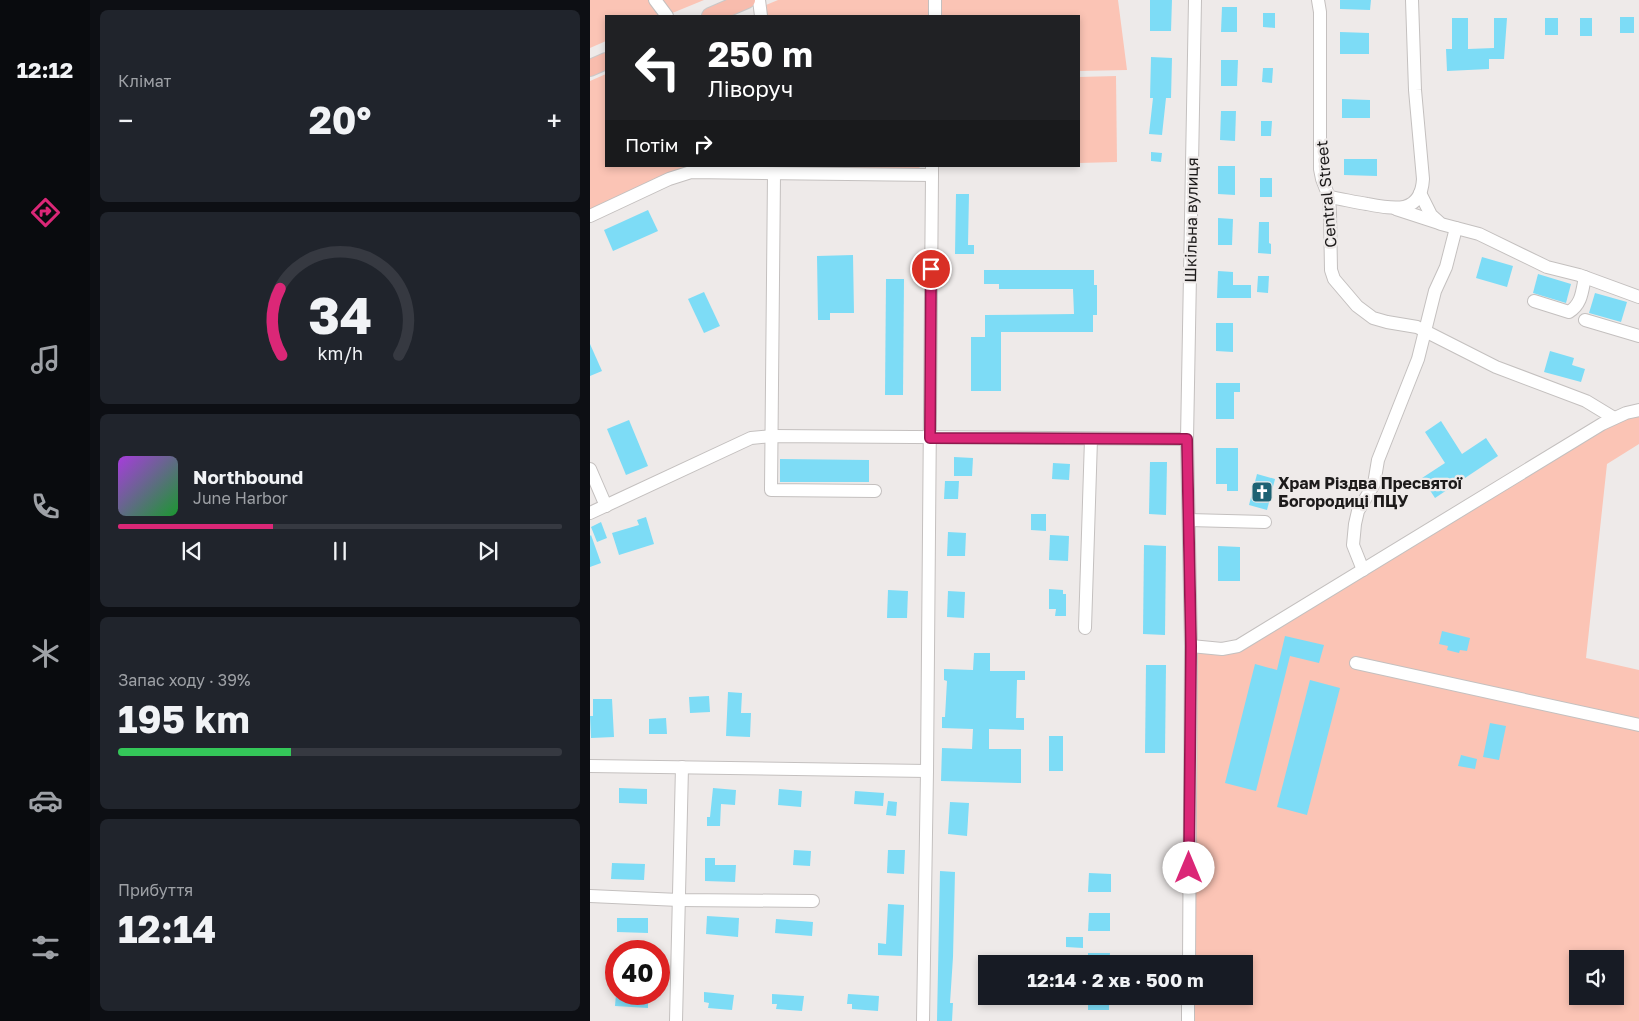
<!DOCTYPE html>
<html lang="uk">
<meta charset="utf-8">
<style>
:root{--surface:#171b24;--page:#20242c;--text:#f1f3f6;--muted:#9ea1a6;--line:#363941;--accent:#db2777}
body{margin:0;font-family:"Golos Text",sans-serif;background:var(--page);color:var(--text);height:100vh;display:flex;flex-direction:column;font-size:19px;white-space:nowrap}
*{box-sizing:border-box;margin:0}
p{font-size:16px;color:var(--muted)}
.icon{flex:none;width:28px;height:28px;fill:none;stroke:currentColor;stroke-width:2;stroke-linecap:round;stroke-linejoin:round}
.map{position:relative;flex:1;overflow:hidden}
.side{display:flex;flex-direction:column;gap:10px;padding:10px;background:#0d0f14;width:500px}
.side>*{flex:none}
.guide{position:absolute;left:15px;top:15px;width:475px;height:152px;border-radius:0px;box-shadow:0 2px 8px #0003;background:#202124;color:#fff;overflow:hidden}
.tools{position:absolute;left:979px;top:950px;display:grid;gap:10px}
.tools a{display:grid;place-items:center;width:55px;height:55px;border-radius:0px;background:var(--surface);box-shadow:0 2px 8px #0003;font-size:25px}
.speed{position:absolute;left:15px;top:940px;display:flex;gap:10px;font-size:25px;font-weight:700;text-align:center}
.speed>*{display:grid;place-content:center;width:65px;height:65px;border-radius:50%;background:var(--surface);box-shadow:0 2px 8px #0003;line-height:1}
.speed .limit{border:8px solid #d22;background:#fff;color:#111}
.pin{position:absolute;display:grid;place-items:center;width:42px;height:42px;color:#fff;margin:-21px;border:2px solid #fff;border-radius:50%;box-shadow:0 1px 5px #0007}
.me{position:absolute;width:55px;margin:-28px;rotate:0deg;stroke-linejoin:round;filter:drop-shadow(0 0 4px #0008)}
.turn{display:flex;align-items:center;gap:18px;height:105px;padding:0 20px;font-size:22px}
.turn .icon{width:65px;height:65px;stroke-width:2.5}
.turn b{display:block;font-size:35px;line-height:42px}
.then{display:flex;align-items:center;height:48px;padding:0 20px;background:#0003;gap:10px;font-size:19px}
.big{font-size:38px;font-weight:700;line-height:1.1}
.side .widget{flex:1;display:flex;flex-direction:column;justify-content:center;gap:8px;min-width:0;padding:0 18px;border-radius:8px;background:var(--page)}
.side .dial{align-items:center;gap:0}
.dial svg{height:130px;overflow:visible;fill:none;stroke:var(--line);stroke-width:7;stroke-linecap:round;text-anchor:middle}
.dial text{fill:var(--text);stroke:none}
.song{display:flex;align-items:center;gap:15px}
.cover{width:60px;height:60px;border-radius:8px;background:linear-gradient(135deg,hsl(280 70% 55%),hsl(130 70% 35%))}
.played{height:5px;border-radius:2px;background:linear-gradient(90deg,var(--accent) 35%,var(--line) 35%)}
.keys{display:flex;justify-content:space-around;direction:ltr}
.heat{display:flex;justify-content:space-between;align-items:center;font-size:28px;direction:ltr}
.charge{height:8px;border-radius:4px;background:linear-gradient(90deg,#34c759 39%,var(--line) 0)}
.trip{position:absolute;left:388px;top:955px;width:275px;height:50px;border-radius:0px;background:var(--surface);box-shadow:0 2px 8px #0003;font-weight:700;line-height:50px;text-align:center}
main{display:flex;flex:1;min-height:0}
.dock{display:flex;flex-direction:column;width:90px;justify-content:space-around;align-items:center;background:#090b0e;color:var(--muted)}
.dock .icon{width:35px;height:35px}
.dock .on{color:var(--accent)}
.dock b{font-size:22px;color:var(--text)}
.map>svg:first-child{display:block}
</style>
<main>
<nav class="dock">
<b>12:12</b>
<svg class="icon on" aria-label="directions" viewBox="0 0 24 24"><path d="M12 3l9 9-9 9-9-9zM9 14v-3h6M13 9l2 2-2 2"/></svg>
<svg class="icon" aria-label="music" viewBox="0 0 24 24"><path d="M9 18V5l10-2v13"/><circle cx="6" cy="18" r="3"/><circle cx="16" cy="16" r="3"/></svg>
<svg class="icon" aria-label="phone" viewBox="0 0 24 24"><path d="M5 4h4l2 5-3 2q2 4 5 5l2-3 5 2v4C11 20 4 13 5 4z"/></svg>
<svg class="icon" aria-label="climate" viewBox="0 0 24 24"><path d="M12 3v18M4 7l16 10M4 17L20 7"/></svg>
<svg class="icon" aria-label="car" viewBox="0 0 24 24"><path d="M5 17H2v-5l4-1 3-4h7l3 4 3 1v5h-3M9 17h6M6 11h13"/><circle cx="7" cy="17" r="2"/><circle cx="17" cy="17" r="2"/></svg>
<svg class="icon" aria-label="filters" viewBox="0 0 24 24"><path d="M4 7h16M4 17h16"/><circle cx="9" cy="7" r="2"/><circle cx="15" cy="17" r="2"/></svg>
</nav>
<section class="side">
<div class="widget"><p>Клімат</p>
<div class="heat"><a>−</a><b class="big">20°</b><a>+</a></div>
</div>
<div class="widget dial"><svg viewBox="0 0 100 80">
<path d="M14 69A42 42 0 1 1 86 69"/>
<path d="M14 69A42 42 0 0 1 13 28" stroke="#db2777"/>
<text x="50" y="56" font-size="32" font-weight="700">34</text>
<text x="50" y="72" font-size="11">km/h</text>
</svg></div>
<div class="widget">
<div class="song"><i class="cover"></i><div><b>Northbound</b><p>June Harbor</p></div></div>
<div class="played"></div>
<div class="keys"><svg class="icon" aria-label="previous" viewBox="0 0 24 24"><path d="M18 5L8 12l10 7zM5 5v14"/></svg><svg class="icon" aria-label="pause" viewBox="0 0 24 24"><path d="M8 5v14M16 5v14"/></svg><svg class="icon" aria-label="next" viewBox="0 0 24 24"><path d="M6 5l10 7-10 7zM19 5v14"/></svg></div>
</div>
<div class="widget"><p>Запас ходу · 39%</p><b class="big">195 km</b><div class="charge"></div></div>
<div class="widget"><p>Прибуття</p><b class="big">12:14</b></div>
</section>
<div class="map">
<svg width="1049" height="1021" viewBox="0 0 1049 1021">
<rect width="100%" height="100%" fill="#eeeae9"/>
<!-- green -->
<g fill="#fbc4b5" fill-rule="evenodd">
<polygon points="0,0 114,0 75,16 16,16 16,41 0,48"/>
<polygon points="188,0 341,0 341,16 177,16 176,5"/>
<polygon points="350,0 528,0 537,70 489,71 489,16 350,16"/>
<polygon points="16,74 16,166 331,166 328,169 119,168 0,212 0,81"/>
<polygon points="526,76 527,162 489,163 489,77"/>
<path d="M1049,410V444L1017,464L996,658L1049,670V1021H598V996H654V964H599L601,646L632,649L1012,424ZM988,959H1025V996H988Z"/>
</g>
<!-- building -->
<g fill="#7ddcf6">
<polygon points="560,0 582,0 581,31 560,31"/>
<polygon points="750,0 781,0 780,10 750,9"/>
<polygon points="632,7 647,7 647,32 631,32"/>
<polygon points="673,13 685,13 685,28 673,27"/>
<rect x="1030" y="17" width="14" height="16"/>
<polygon points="862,18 878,18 878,49 904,48 904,18 917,18 914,59 899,59 899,69 857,71 856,49 862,49"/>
<rect x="955" y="18" width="13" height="17"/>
<rect x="990" y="18" width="12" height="18"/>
<polygon points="750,32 779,33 779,54 750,54"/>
<polygon points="561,57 582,58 581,98 576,98 572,135 559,134 563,98 560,98"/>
<polygon points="631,60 648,60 647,86 631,86"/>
<polygon points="673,68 683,68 682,83 672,82"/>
<polygon points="752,99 780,100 780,118 752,118"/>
<polygon points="631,111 646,111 645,141 630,140"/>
<polygon points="671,121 682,121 681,136 671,136"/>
<polygon points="561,152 572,153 571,162 561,161"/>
<polygon points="754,159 787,159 787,176 754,175"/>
<polygon points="628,166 645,166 645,195 628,194"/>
<rect x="670" y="178" width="12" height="19"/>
<polygon points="366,194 379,194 378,245 384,245 384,254 365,254"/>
<polygon points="58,210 68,231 23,251 14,230"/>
<polygon points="628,218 643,219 642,245 628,245"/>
<polygon points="669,222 679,222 679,243 681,244 681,254 668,253"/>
<polygon points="263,255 264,313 240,313 240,320 228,320 227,256"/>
<polygon points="892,257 923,266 917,287 886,278"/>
<polygon points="394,270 504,270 504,285 507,285 507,315 503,315 503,332 411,332 411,391 381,391 381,337 395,337 395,315 484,314 483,289 409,289 409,284 394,284"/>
<polygon points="628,271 643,272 643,285 661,285 661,298 627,298"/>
<polygon points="948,274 981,284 976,303 943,293"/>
<polygon points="668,276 679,276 678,293 667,292"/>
<polygon points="296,279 314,279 313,395 295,395"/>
<polygon points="114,292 130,326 114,333 98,299"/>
<polygon points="1005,293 1037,302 1031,322 999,313"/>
<polygon points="626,323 643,323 643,352 626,351"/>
<polygon points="0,344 12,371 0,376"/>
<polygon points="960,351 984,358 982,365 995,369 991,382 954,372"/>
<polygon points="626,383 650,383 650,392 644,392 644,419 626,419"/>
<polygon points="39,420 58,466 36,475 17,429"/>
<polygon points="851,421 872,454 896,438 908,456 845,498 832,478 855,463 835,432"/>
<polygon points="626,448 648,448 648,491 637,491 637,484 626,484"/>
<polygon points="364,457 383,458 382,476 364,476"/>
<polygon points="190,459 279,460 279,482 190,482"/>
<polygon points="560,462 577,462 576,515 559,514"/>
<polygon points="463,463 480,464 479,480 462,479"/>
<polygon points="667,474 685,479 677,510 659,505"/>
<polygon points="355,481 369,481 368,499 354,499"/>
<polygon points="441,514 456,514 456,531 441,530"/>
<polygon points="56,517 64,544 29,555 22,533 49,525 47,520"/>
<polygon points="11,522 17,538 7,542 1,527"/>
<polygon points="358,532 376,533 375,556 357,556"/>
<polygon points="1,535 11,563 0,567 0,536"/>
<polygon points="460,535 479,536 478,561 459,560"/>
<polygon points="554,545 576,546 575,635 553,634"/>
<polygon points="628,546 650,547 650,581 628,581"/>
<polygon points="459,589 473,590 473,594 476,594 476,616 465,616 466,609 459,609"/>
<polygon points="298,590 318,591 317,618 297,618"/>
<polygon points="358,591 375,592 374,618 357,617"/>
<polygon points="852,631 880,638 877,651 870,650 869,653 857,650 858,646 849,644"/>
<polygon points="695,636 734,645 729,663 700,656 666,791 635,783 665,664 687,670"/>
<polygon points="384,653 400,653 400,671 435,671 435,680 427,680 426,718 434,718 434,730 399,729 399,749 431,749 431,783 351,781 352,748 382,749 383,729 352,728 352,717 355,717 357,681 354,680 354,669 383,670"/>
<polygon points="556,665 576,665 575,753 555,753"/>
<polygon points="720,680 750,688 717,815 687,807"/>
<polygon points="138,692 152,693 151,713 161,713 160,737 136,736"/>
<polygon points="119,696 120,712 100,713 99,697"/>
<polygon points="3,699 22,699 24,737 1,738 0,716 3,716"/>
<polygon points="76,718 77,734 59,734 59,719"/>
<polygon points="900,723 916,726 909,760 893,757"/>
<rect x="459" y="736" width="14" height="35"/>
<polygon points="871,755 887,759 885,769 868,766"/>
<polygon points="29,788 57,789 57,804 29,803"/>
<polygon points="123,788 146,790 145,805 131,804 130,826 117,826 117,817 120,817"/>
<polygon points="189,789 212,791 211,807 188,805"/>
<polygon points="265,791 294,793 293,806 264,804"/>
<polygon points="298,801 307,802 306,816 296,815"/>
<polygon points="360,802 379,803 377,836 358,834"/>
<polygon points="204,850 221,851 220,866 203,865"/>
<polygon points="298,850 315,850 314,874 297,873"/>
<polygon points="115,858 125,858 125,865 146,865 145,882 115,881"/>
<polygon points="22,863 55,864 54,880 21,879"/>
<polygon points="350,871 365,872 363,957 360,1003 363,1003 362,1021 347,1021"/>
<polygon points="499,873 521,874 521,892 498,892"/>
<polygon points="298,904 314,905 312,956 288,955 288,943 296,944"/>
<polygon points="499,913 520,913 520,931 498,931"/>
<polygon points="117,916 149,918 148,937 116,934"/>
<polygon points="27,918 58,918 58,933 27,932"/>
<polygon points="186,919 223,922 222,936 185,933"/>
<polygon points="476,937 493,937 493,948 476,947"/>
<polygon points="498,953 520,953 519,964 498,964"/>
<polygon points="114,992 144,995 142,1010 118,1008 119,1003 114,1002"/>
<polygon points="26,994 58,994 58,1008 25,1006"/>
<polygon points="182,994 214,996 212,1011 186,1009 187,1004 182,1004"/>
<polygon points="258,994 289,996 288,1011 262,1009 262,1004 257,1004"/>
<rect x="498" y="996" width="21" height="14"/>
</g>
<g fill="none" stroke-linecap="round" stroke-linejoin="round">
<!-- minor casing -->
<g stroke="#c4c0bf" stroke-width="14">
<g id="minor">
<polyline points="65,0 77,16"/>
<polyline points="169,0 171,16"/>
<polyline points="728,0 730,12 730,169 732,179 739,197 740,213 741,270 744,279 767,306 783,318 797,322 827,327 906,367 996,401 1024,418"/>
<polyline points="345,16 345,0"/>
<polyline points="184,174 181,490 285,491"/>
<polyline points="830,193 841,215 851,224 889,234 957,267 989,275 1049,297"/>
<path d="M739,197C752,199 764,202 777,204C803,209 831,215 833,179L825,90L822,0"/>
<polyline points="806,209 849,223"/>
<polyline points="0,216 79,179 101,172 342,175 342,166"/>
<path d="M944,301L979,312C992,304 992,291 995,277"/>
<polyline points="995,320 1049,336"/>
<polyline points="0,469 16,506"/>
<polyline points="0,513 161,438 182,436 597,439"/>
<polyline points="599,520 675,522"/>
<polyline points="773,570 763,545 765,524 768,511 784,484 788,460 828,359 845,291 856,267 866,228"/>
<polyline points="495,628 501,439"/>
<polyline points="601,646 632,649 648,646 1012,424 1036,413 1049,410"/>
<polyline points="766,663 1049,725"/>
<polyline points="0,766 337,771"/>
<polyline points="0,896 89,900 223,901"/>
<polyline points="599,964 601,646 597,439 605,0"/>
<polyline points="86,1021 92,767"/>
<polyline points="333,1021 337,771 342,175"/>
<polyline points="598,1021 598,996"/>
</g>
</g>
<!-- major casing -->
<g stroke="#c9c8c8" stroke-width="18">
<g id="major">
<polyline points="120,16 157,0"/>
<polyline points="0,68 16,61"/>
</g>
</g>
<!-- minor -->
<use href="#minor" stroke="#fff" stroke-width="12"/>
<!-- major -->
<use href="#major" stroke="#f8bcad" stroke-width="16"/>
</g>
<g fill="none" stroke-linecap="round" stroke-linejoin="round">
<!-- route casing -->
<g stroke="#8e194d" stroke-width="12">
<polyline id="route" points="341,269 340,438 597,439 601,646 599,868"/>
</g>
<!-- route -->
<use href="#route" stroke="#db2777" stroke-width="9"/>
</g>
<!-- icons -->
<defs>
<g id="church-square" transform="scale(1.125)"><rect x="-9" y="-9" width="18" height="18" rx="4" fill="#1d6273" stroke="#eeeae9"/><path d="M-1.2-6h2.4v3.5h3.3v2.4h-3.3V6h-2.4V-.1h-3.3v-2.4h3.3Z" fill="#fff"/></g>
</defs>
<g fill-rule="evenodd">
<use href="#church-square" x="672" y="492"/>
</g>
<g text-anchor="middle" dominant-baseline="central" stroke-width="4.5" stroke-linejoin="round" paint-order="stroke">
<!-- street labels -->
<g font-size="16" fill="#1d1b1b" stroke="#eeeae9">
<text transform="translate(736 194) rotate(-95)">Central Street</text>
<text transform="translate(601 220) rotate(-89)">Шкільна вулиця</text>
</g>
<!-- poi labels -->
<g font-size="16" font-weight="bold" fill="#1d1b1b" stroke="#eeeae9" text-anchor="start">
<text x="688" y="483">Храм Різдва Пресвятої<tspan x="688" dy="18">Богородиці ПЦУ</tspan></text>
</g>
</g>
</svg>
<div class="tools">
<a><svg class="icon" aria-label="sound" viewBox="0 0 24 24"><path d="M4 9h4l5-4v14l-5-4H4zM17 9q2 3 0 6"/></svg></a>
</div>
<div class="speed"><div class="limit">40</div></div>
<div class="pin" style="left:341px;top:269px;background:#d93025"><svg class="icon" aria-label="arrive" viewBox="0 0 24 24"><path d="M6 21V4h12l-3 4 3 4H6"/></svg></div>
<svg class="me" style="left:599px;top:868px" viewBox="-20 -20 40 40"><circle r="19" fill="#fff"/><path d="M0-13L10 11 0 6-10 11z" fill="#db2777"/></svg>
<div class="trip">12:14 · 2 хв · 500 m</div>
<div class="guide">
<div class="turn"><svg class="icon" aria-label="left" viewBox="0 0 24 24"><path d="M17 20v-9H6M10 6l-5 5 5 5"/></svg><div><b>250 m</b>Ліворуч</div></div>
<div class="then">Потім<svg class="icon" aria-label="right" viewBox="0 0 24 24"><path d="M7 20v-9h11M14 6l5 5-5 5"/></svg></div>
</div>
</div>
</main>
